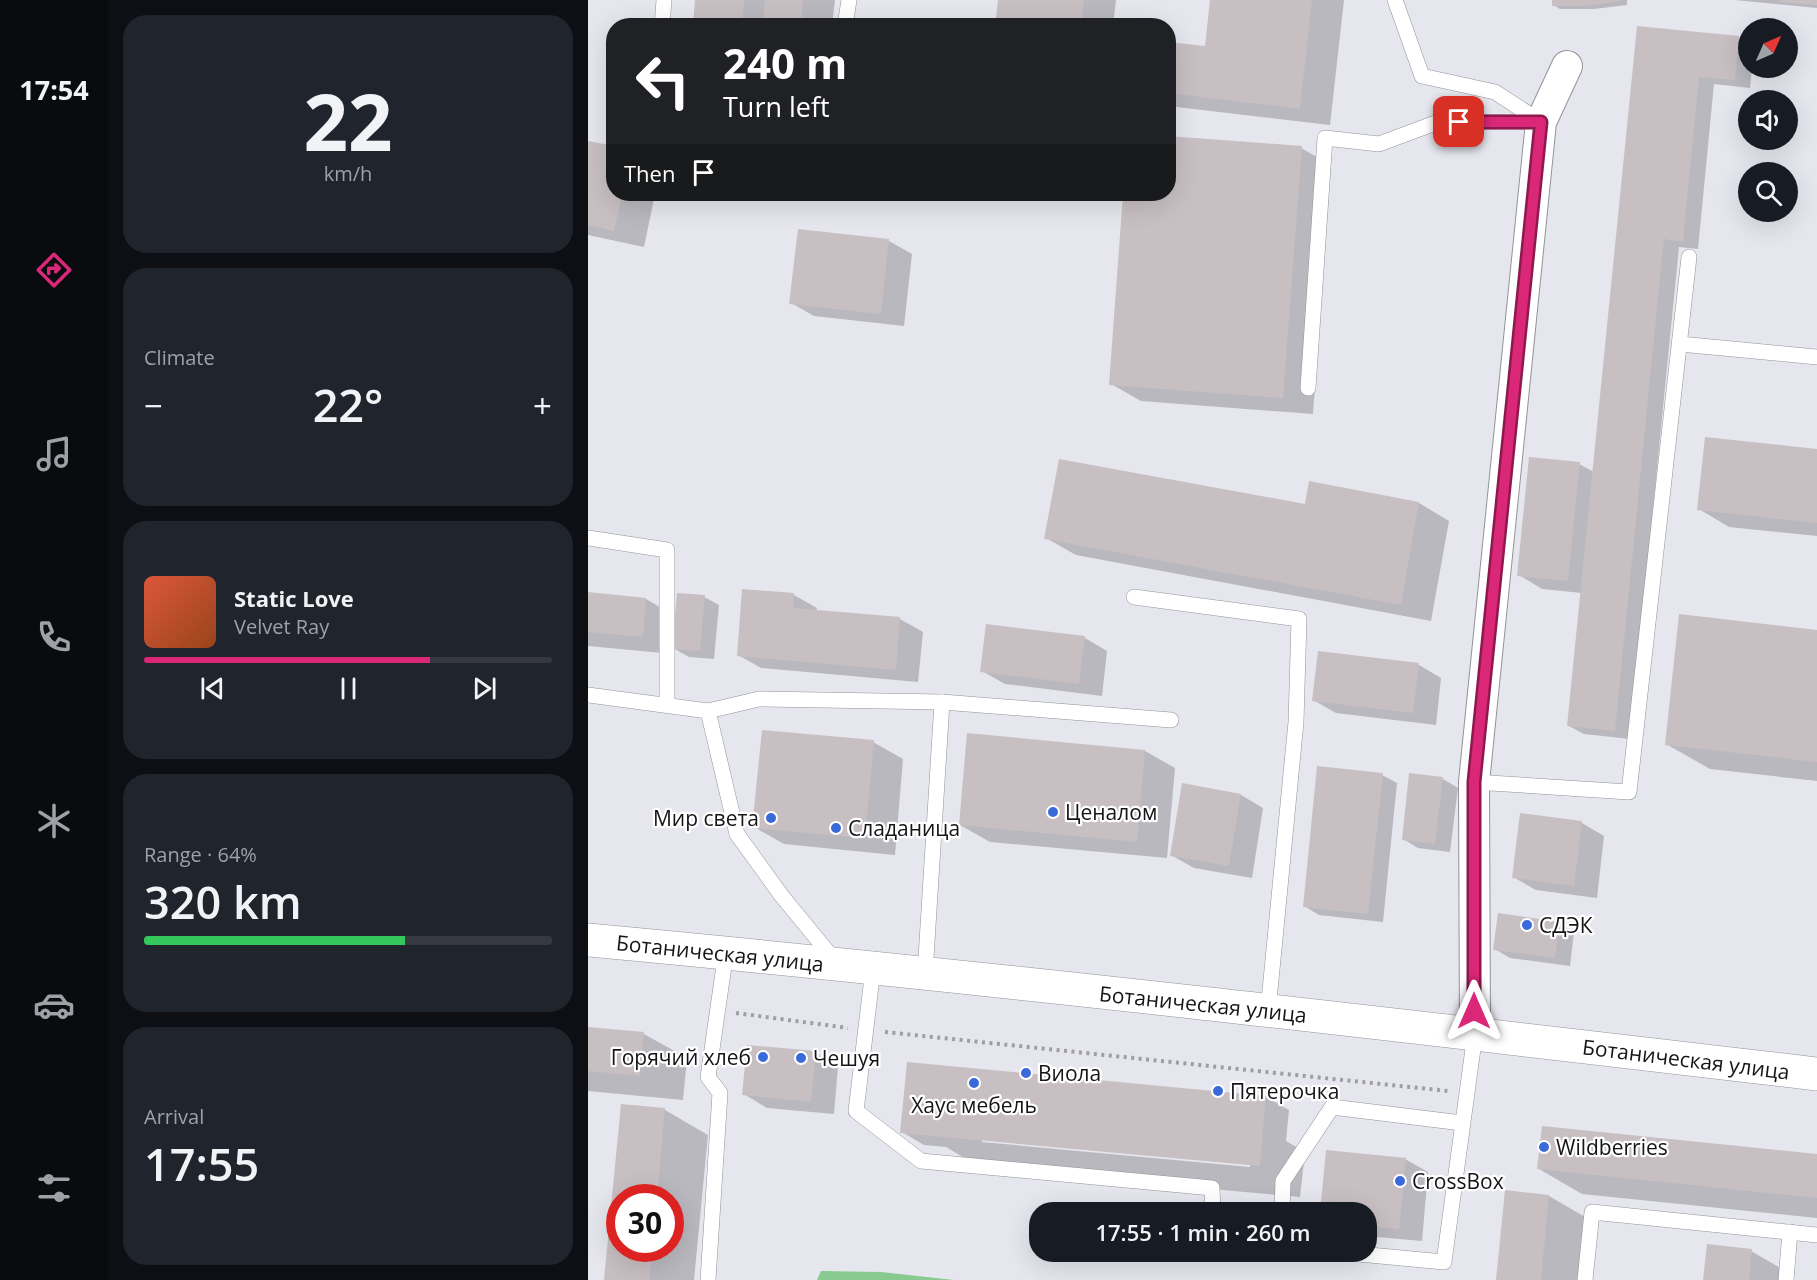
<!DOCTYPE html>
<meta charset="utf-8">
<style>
:root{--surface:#171b24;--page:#20242c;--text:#f1f3f6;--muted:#9ea1a6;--line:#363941;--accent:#db2777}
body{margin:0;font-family:"Open Sans",sans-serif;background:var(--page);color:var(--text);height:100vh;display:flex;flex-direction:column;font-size:22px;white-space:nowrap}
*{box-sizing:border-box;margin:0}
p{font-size:20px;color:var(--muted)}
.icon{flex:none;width:33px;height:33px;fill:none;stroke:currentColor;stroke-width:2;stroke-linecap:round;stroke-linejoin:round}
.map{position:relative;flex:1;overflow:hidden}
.side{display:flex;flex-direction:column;gap:15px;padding:15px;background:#0d0f14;width:480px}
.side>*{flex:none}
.banner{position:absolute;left:18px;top:18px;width:570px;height:183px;border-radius:24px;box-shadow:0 6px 24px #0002;background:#202124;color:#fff;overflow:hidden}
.needle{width:39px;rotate:45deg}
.tools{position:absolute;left:1150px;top:18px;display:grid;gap:12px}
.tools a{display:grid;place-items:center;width:60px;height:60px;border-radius:50%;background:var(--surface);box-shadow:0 6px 24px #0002;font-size:30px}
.speed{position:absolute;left:18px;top:1184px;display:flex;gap:12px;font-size:30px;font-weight:700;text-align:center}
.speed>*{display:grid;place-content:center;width:78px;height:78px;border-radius:50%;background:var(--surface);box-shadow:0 6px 24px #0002;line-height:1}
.speed .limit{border:9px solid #d22;background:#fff;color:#111}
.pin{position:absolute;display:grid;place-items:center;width:51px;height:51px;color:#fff;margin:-26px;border-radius:12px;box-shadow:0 3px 9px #0006}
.me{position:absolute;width:66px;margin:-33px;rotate:0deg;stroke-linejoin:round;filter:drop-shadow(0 0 4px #0008)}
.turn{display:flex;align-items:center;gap:21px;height:126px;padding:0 18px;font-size:27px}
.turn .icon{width:78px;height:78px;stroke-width:2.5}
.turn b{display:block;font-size:42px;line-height:51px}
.then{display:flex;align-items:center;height:57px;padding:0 18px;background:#0003;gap:12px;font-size:22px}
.big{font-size:45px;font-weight:600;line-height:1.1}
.side .widget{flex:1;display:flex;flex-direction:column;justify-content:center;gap:9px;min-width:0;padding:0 21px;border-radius:24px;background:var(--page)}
.side .dial{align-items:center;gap:0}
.dial b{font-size:78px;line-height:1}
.song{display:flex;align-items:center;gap:18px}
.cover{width:72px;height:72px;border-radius:9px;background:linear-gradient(135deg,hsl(10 70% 55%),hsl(20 70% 35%))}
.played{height:6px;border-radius:3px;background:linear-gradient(90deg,var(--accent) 70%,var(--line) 70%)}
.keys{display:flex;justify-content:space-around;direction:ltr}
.heat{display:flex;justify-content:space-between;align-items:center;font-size:33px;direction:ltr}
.charge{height:9px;border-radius:4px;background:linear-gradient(90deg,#34c759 64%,var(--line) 0)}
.trip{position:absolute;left:441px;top:1202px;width:348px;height:60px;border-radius:24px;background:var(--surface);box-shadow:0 6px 24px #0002;font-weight:600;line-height:60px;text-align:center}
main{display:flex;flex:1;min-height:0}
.menu{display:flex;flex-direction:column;width:108px;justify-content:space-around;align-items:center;background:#090b0e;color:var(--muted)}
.menu .icon{width:42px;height:42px}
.menu .on{color:var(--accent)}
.menu b{font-size:27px;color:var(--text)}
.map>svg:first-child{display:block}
</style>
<main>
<nav class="menu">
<b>17:54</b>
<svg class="icon on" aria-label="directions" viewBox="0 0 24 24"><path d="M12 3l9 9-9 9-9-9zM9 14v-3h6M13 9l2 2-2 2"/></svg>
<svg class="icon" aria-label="music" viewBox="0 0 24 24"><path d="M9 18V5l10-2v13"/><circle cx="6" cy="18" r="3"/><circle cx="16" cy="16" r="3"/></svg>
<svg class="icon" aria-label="phone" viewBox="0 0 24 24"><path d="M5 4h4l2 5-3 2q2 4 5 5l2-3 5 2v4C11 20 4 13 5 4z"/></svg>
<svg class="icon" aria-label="climate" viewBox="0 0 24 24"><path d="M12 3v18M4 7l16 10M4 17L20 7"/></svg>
<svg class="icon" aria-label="car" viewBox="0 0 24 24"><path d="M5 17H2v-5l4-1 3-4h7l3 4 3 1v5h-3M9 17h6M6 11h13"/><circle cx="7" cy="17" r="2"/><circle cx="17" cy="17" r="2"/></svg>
<svg class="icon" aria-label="filters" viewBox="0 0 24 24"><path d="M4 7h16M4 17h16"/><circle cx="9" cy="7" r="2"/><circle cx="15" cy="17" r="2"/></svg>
</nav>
<section class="side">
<div class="widget dial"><b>22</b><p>km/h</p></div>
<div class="widget"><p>Climate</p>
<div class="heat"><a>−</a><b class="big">22°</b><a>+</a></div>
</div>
<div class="widget">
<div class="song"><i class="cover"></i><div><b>Static Love</b><p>Velvet Ray</p></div></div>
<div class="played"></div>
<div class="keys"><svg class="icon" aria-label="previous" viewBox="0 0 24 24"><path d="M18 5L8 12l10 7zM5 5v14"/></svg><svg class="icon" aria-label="pause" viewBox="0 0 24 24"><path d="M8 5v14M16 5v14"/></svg><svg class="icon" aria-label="next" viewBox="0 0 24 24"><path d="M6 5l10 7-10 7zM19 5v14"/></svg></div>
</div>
<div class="widget"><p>Range · 64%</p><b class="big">320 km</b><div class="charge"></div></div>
<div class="widget"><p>Arrival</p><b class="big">17:55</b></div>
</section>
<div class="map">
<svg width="1229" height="1280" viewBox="0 0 1229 1280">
<rect width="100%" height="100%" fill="#e6e6ee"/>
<!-- green -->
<polygon fill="#88ca8f" points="233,1271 293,1272 366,1280 229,1280"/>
<!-- shadow -->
<g fill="#0003" fill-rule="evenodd">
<polygon points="109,0 247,0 244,26 106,26"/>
<polygon points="411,0 528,0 525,26 408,26"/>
<polygon points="624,0 756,0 742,125 580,106 580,44 618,48"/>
<polygon points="965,0 1039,0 1039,5 1006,9 972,9 965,5"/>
<polygon points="1147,0 1229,0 1229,8"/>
<polygon points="1050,27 1151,38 1161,43 1161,68 1164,68 1162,88 1126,84 1110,249 1091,247 1042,739 996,734 981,726 994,593 954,589 931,575 991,464 1006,472"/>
<polygon points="0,142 26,194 67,194 56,247 0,235"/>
<polygon points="713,148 743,165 725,414 553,401 523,384 537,194 580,194"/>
<polygon points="264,194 301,194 300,200"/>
<polygon points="301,241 324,254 316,326 226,316 203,303"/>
<polygon points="1229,451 1229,536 1141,527 1111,509"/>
<polygon points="723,483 831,503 861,521 843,621 488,555 458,538 719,506"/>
<polygon points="156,590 206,595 229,608 228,611 312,619 335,632 330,682 173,668 150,655"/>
<polygon points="0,594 58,599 89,617 116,597 131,605 126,659 101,657 85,648 85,654 0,646"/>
<polygon points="1229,632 1229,781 1122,769 1078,744"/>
<polygon points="497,638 519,651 514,696 417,684 394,671"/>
<polygon points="831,665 853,678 848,725 748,713 725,700"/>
<polygon points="380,735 557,751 587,768 579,858 402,842 372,825"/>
<polygon points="285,742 315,759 307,855 196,844 166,827"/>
<polygon points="794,775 809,783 795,922 731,915 716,906"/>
<polygon points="855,779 870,788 862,852 830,848 815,839"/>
<polygon points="653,795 675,808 664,878 606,868 583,855"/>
<polygon points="994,823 1016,836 1009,898 948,890 925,877"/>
<polygon points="971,923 986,932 982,966 922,958 907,949"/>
<polygon points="0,1028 56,1034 99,1058 95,1100 0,1091"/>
<polygon points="227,1053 250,1066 246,1114 179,1108 156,1094"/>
<path d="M678,1097L701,1110L698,1141L717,1152L712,1197L393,1168L358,1147L336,1145L314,1132ZM394,1139L662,1164V1167L394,1142Z"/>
<path d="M35,1106L77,1110L120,1135L106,1280H18ZM32,1197H82V1248H32Z"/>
<polygon points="1229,1156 1229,1218 994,1194 951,1169"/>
<polygon points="817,1159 840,1172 834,1241 778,1236 778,1212 734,1212"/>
<polygon points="918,1192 961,1196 1004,1221 998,1280 910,1280"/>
<polygon points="1163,1251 1206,1276 1206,1280 1117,1280"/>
</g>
<!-- building -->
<g fill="#c8bfc2">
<polygon points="107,0 156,0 154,26 105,26"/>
<polygon points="177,0 215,0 213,26 175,26"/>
<polygon points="410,0 496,0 493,26 407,26"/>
<polygon points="622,0 724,0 712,109 580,93 580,42 617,46"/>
<polygon points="964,0 1032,0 1032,1 998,6 964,6"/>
<polygon points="1191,0 1229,0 1229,5 1191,2"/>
<polygon points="1049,26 1151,36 1147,80 1111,77 1095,242 1076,239 1027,731 979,726"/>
<polygon points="580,136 714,146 695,398 521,385 535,194 580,194"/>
<polygon points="0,141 26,146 26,194 34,194 26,231 0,225"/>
<polygon points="210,229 301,239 293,314 201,304"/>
<polygon points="1117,437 1229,449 1229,523 1109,510"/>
<polygon points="941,457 992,462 980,581 929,576"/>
<polygon points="471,459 717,504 721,481 831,502 813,605 456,539"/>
<polygon points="154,589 206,593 205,608 312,617 308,670 149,656"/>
<polygon points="0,592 58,598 55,637 0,632"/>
<polygon points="89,593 117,595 112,651 84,649"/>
<polygon points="1091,614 1229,630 1229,762 1077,745"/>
<polygon points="398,624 497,636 491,684 392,672"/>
<polygon points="730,651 831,663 825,713 724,701"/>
<polygon points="174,730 286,740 277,838 164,828"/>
<polygon points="379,733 557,750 549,842 371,825"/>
<polygon points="729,766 795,773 780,914 715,907"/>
<polygon points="821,773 855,777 847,844 814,840"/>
<polygon points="594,783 653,794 641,866 582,856"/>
<polygon points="932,813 994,821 986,886 924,878"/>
<polygon points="910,913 972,922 967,958 905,950"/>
<polygon points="0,1027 56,1032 52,1076 0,1071"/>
<polygon points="159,1045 228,1051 223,1102 154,1095"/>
<polygon points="319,1062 678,1096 672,1166 312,1133"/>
<polygon points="33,1104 77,1108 69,1197 32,1197 32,1248 64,1248 61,1280 16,1280"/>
<polygon points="954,1126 1229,1154 1229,1198 949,1169"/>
<polygon points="738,1150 818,1158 811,1229 778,1226 778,1212 732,1212"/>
<polygon points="917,1190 961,1195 953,1280 908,1280"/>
<polygon points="1119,1244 1164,1249 1161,1280 1115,1280"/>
</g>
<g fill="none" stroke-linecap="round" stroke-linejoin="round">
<!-- lane casing -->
<g stroke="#92939a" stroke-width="16">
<g id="lane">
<polyline points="807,0 834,76 907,92 953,122"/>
<polyline points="74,26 76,0"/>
<polyline points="257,26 261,0"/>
<polyline points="1092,344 1229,357"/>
<polyline points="720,388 737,138 791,144 850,122 953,122"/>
<polyline points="0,538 79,550 79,705"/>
<polyline points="546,597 711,619 708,722 680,1011"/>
<polyline points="0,695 120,711 149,834 193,895 248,962"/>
<polyline points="120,711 171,699 354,702"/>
<polyline points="886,782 1041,792 1101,257"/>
<polyline points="285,969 268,1111 333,1161 624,1188 625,1212"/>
<polyline points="337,974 354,702 583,720"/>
<polyline points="694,1212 695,1181 744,1107 874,1123"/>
<polyline points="739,1251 856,1262 887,1034"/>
<polyline points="120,1280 132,1093 120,1077 138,952"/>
<polyline points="997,1280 1004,1212 1229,1235"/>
<polyline points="1198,1280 1202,1232"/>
</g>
</g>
<!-- street casing -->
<g stroke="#92939a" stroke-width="32">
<polyline id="street" points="887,1034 886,782 953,122 979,66"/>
</g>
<!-- secondary casing -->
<g stroke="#92939a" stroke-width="34">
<path id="secondary" d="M0,940C410,978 820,1026 1229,1074"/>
</g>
<!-- path -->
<g stroke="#9e9ea4" stroke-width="4" stroke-dasharray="3 4.5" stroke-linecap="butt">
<polyline points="148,1013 260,1028"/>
<polyline points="297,1032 860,1091"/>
</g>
<!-- lane -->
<use href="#lane" stroke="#fff" stroke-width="15"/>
<!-- street -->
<use href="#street" stroke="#fff" stroke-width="30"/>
<!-- secondary -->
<use href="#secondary" stroke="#fff" stroke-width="33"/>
</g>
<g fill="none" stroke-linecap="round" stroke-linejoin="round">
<!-- route casing -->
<g stroke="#8e194d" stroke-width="15">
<polyline id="route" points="871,122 953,122 886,782 886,1011"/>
</g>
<!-- route -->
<use href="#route" stroke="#db2777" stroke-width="10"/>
</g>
<!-- markers -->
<g fill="#3a6ada" stroke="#fff" stroke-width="2">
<circle cx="465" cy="812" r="6"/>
<circle cx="183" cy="818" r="6"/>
<circle cx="248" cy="828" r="6"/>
<circle cx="939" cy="925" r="6"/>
<circle cx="175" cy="1057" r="6"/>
<circle cx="213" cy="1058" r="6"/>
<circle cx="438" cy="1073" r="6"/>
<circle cx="386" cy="1083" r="6"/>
<circle cx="630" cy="1091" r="6"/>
<circle cx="956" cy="1147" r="6"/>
<circle cx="812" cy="1181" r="6"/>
</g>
<g text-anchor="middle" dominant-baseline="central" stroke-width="4.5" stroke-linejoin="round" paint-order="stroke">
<!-- poi labels -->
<g font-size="21" fill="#151518" stroke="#fff" text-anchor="start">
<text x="477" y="812">Ценалом</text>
<text x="171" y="818" text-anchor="end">Мир света</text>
<text x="260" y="828">Сладаница</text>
<text x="951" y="925">СДЭК</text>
<text x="163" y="1057" text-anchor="end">Горячий хлеб</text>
<text x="225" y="1058">Чешуя</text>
<text x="450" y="1073">Виола</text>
<text x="642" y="1091">Пятерочка</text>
<text x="386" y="1105" text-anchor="middle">Хаус мебель</text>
<text x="968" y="1147">Wildberries</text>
<text x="824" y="1181">CrossBox</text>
</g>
<!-- street labels -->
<g font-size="21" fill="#151518" stroke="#fff">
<text transform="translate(132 953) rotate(6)">Ботаническая улица</text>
<text transform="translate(615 1004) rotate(6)">Ботаническая улица</text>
<text transform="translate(1098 1059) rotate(7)">Ботаническая улица</text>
</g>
</g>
</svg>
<div class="tools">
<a><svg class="needle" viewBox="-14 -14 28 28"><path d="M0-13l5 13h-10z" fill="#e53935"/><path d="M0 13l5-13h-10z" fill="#9ea1a6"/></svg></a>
<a><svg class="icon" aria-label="sound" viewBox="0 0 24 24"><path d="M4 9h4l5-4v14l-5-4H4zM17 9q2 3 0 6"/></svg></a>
<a><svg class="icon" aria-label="search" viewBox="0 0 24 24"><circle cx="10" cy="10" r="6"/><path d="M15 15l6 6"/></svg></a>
</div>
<div class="speed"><div class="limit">30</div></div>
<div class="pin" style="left:871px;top:122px;background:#d93025"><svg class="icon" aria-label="arrive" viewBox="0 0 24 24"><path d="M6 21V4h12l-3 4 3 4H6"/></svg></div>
<svg class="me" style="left:886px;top:1011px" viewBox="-20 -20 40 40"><path d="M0-17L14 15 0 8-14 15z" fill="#db2777" stroke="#fff" stroke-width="4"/></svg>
<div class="trip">17:55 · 1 min · 260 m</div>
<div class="banner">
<div class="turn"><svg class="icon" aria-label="left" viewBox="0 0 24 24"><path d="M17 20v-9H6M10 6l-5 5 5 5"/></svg><div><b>240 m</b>Turn left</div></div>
<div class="then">Then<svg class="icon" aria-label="arrive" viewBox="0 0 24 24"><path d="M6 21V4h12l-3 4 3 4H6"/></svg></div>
</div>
</div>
</main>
